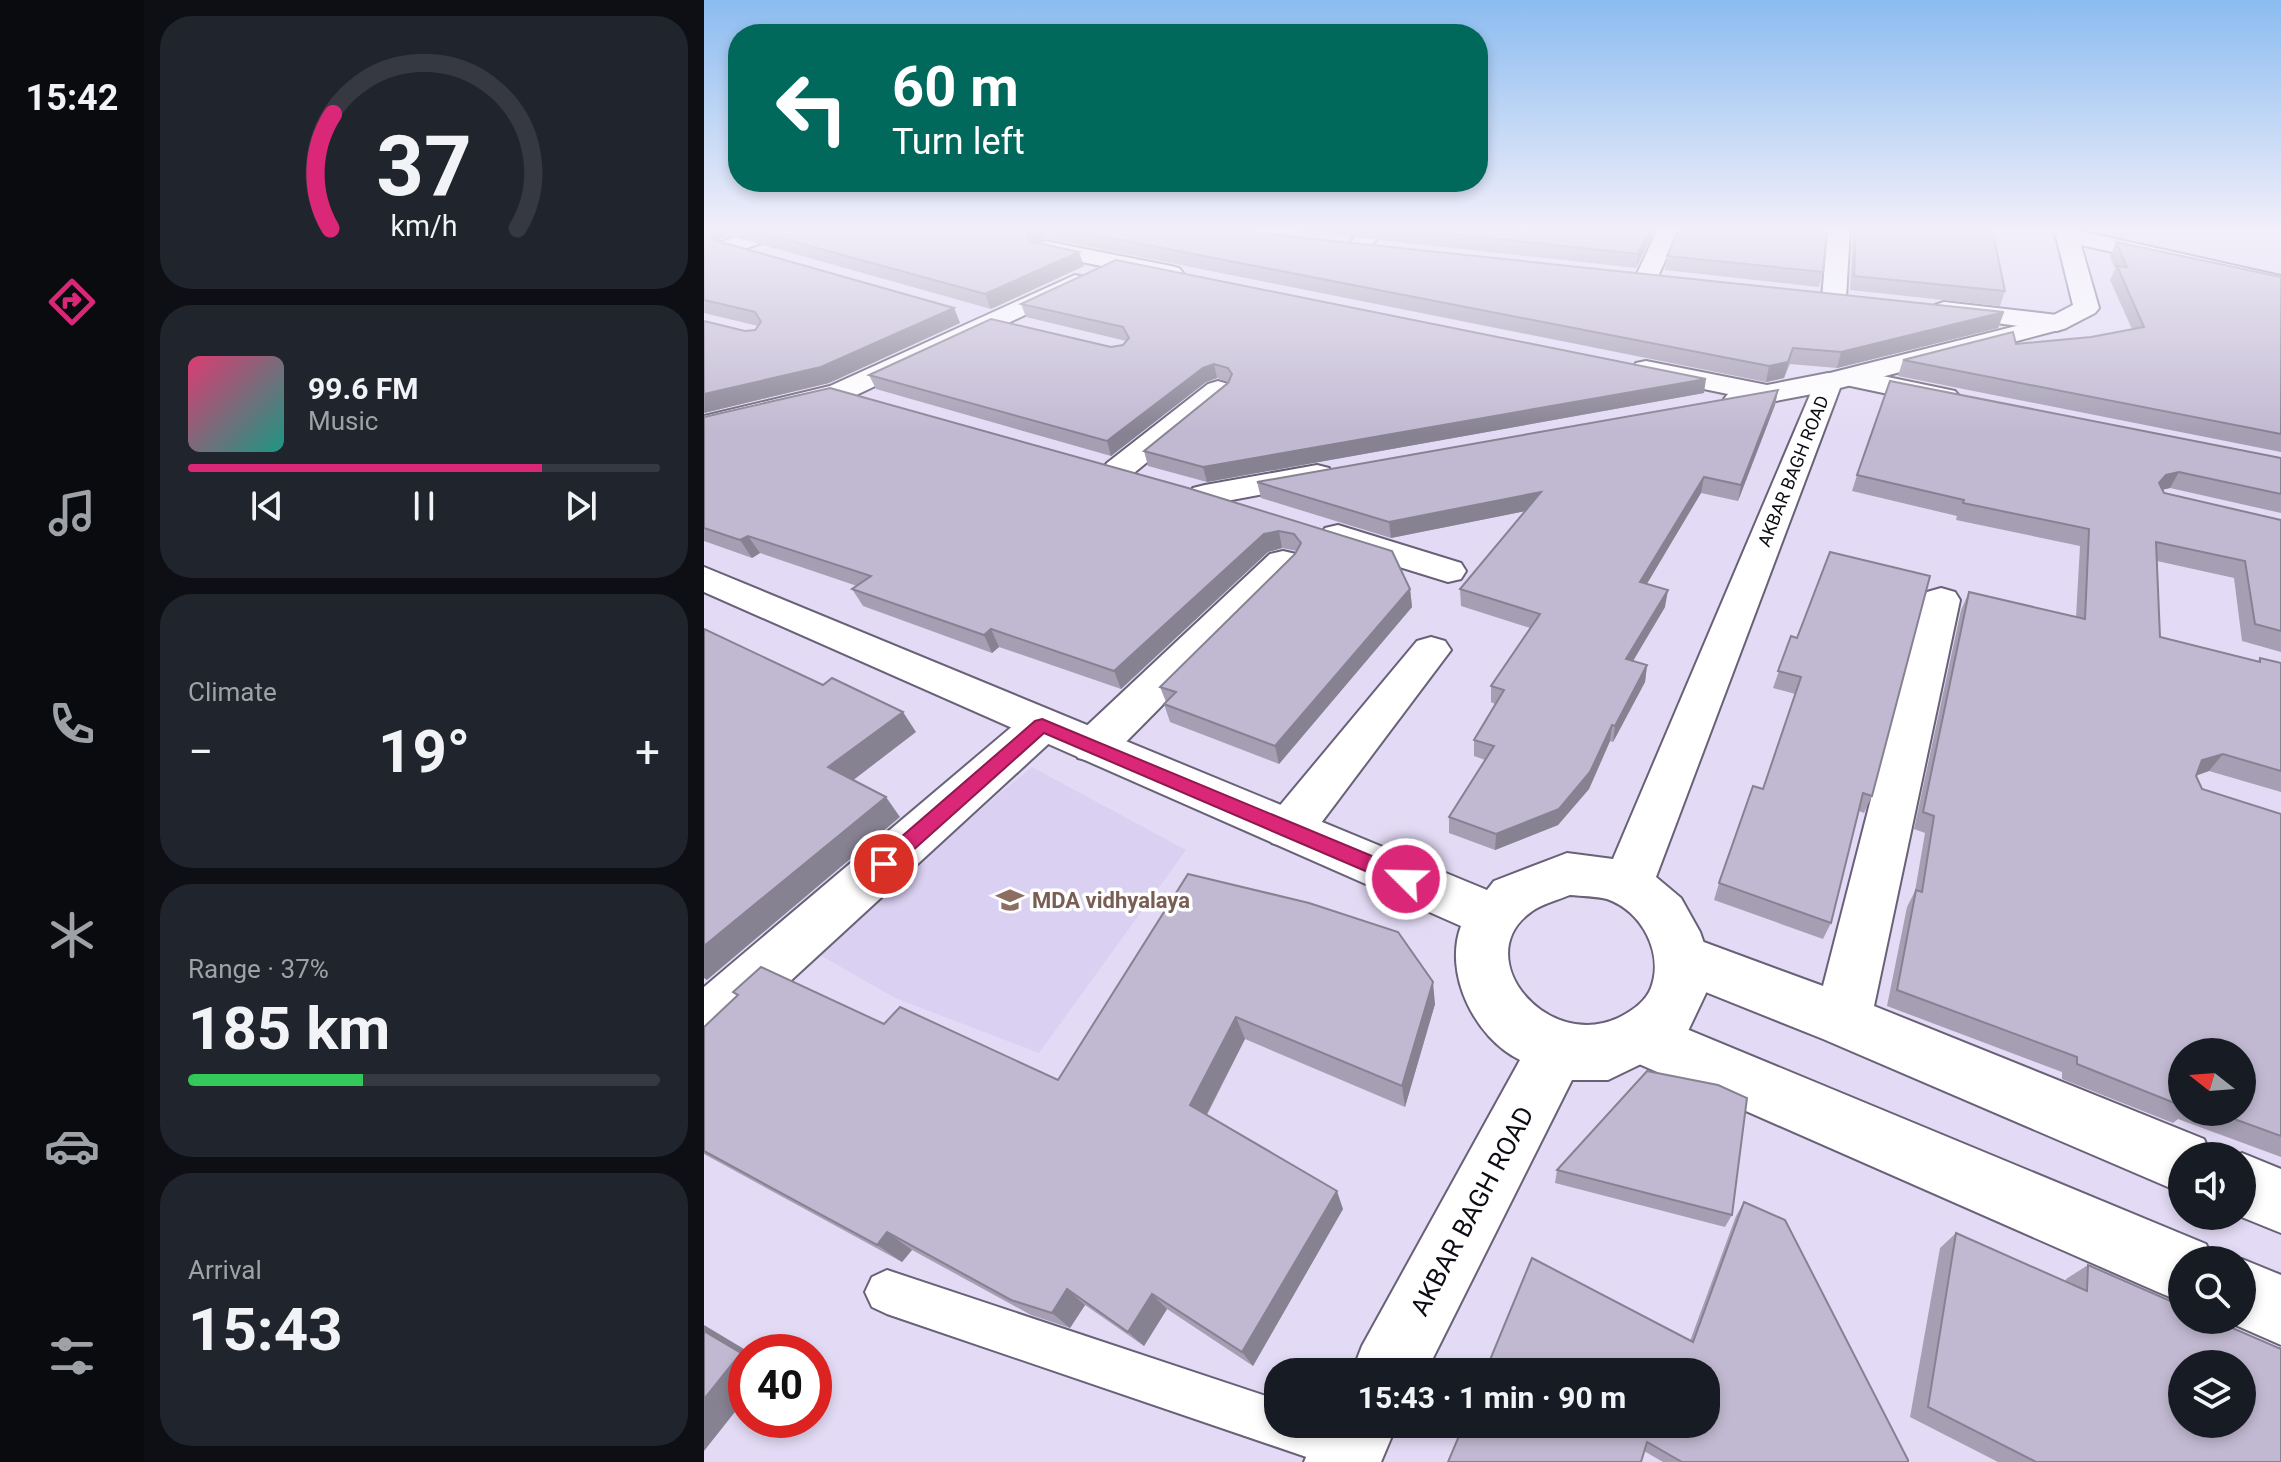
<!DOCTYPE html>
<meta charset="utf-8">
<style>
:root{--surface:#171b24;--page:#20242c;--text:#f1f3f6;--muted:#9ea1a6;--line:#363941;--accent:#db2777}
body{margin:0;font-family:Roboto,sans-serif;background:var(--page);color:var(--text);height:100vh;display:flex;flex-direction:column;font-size:30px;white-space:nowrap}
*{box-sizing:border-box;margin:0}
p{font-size:26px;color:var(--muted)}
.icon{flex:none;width:44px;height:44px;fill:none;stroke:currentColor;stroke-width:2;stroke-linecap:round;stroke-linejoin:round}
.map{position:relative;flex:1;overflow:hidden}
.details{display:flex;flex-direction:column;gap:16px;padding:16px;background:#0d0f14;width:560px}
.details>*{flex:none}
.top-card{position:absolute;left:24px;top:24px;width:760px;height:168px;border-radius:32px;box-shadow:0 4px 12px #0003;background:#00695c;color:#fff;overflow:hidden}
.needle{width:52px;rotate:287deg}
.fabs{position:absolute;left:1464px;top:1038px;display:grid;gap:16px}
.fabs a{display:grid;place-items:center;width:88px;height:88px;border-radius:50%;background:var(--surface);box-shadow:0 4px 12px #0003;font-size:40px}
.speed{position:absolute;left:24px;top:1334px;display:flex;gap:16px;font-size:40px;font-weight:700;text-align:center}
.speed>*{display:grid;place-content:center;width:104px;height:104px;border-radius:50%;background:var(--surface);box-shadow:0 4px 12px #0003;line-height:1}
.speed .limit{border:12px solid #d22;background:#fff;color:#111}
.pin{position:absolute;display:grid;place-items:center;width:68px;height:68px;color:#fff;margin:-34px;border:4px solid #fff;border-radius:50%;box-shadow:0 2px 8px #0007}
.me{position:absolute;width:88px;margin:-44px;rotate:293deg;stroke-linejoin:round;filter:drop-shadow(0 0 6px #0008)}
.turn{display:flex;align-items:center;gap:28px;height:168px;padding:0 32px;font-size:36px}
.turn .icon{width:104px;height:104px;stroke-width:2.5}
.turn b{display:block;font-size:56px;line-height:68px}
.big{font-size:60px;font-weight:700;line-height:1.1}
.details .tile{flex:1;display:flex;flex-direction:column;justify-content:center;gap:12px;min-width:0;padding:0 28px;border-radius:32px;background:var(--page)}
.details .dial{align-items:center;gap:0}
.dial svg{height:208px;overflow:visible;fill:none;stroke:var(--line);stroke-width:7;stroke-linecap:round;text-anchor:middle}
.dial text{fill:var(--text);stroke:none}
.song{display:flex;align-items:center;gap:24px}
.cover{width:96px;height:96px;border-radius:12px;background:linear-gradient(135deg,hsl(340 70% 55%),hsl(170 70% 35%))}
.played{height:8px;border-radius:4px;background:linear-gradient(90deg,var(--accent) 75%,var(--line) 75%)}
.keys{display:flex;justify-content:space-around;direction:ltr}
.heat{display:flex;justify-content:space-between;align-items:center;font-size:44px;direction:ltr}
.charge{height:12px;border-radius:6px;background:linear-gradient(90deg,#34c759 37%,var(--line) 0)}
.trip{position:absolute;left:560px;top:1358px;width:456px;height:80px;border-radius:32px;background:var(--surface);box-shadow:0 4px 12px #0003;font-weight:700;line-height:80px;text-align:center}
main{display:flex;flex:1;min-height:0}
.tab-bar{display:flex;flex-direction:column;width:144px;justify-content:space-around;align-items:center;background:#090b0e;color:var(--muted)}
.tab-bar .icon{width:56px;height:56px}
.tab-bar .current{color:var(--accent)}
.tab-bar b{font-size:36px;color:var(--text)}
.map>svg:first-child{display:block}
</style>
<main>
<nav class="tab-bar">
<b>15:42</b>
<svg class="icon current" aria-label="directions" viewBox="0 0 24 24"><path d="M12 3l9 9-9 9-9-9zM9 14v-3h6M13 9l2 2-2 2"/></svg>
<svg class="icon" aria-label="music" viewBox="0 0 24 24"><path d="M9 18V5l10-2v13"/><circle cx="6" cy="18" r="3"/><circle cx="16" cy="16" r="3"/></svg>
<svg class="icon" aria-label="phone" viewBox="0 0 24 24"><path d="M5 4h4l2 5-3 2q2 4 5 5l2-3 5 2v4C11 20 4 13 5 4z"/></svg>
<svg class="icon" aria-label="climate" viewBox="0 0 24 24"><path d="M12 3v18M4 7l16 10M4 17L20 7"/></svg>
<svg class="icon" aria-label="car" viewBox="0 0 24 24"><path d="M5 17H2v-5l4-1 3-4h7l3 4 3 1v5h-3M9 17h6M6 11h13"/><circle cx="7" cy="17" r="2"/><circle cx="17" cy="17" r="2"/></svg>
<svg class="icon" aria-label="filters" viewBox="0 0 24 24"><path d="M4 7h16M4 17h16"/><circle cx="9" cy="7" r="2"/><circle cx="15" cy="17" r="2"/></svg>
</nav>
<section class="details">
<div class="tile dial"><svg viewBox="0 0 100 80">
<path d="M14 69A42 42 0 1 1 86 69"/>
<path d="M14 69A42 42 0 0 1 15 25" stroke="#db2777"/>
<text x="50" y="56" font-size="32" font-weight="700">37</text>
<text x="50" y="72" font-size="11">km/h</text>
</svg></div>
<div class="tile">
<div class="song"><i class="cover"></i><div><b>99.6 FM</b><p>Music</p></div></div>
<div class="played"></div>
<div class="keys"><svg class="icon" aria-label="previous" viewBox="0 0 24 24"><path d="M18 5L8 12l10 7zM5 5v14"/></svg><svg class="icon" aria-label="pause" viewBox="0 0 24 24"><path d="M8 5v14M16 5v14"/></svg><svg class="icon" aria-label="next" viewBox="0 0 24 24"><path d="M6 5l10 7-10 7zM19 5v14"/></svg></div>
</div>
<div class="tile"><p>Climate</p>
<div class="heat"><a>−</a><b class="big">19°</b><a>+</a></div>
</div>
<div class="tile"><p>Range · 37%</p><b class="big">185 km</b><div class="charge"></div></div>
<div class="tile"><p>Arrival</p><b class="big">15:43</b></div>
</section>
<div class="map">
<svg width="1577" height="1462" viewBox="0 0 1577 1462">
<rect width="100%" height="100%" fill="#e3dbf5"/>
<!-- built -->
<polygon fill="#dad0f1" points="328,767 482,850 335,1053 191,998 107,950"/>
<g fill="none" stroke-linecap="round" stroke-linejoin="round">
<!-- service casing -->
<g stroke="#686177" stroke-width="4">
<polygon id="service" points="183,1270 574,1400 574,1424 647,1424 661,1430 668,1447 662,1462 617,1462 183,1314 168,1307 161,1292 168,1277"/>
</g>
<!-- minor casing -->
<g stroke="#686177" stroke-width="4">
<g id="minor">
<polygon points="57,228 89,228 86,233 0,263 0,248"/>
<polygon points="660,228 683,228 661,252 645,252 642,247"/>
<polygon points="954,228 976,228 951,283 935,283 931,278"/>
<polygon points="1124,228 1146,228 1142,298 1139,303 1121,303 1118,298"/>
<polygon points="1363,228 1577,276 1577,290 1355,240 1352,235 1355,230"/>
<polygon points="341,241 467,266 475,268 479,273 475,278 467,280 333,253 330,248 333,243"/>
<polygon points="371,275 380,277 383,282 380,287 146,398 0,434 0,416 126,386"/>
<polygon points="1240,302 1353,315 1362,318 1366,323 1362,328 1353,331 1231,315 1227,310 1231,305"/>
<polygon points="942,361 1063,385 1124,373 1133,376 1145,369 1251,391 1256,397 1251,403 1241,406 1137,384 1124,391 1035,408 1025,405 1020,399 1024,394 932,375 928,369 932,363"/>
<polygon points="514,381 524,384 528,390 524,396 425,477 414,480 403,477 398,470 403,463 504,384"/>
<polygon points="613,465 625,468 629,475 625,482 501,505 489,502 484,495 489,488 501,485"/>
<polygon points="634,525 757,563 762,571 757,579 744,582 621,544 616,536 621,528"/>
<polygon points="579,551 592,554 597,562 592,570 406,758 390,762 374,758 368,746 374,734 566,554"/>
<polygon points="1237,588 1251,592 1256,600 1170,1006 1500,1139 1507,1156 1478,1156 1478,1193 1119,1039 959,975 951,958 959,941 978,934 1119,986 1218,600 1223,592"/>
<polygon points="727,637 741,641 747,650 602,843 585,848 568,843 561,829 568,815 713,641"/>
<polygon points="338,709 353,714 360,725 353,736 20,1042 0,1050 0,987 323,714"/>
<polygon points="939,1011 1502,1244 1509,1260 1478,1260 1478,1302 1454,1292 919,1057 910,1038 919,1019"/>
<polygon points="1538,1153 1577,1169 1577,1233 1535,1216 1538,1216 1538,1156 1531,1156"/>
<polygon points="1538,1259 1577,1275 1577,1345 1520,1320 1538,1320 1538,1260 1534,1260"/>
</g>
</g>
<!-- tertiary casing -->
<g stroke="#686177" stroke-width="4">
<g id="tertiary">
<path d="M1350,228H1372L1395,308L1391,313L1362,328L1136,388L952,877L977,898L996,932L1003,952L1005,973L1002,993L984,1031L968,1049L904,1080H868L722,1372H648L658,1346L816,1060C771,1038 739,974 757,926L0,592V567L783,890L790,881L863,853L909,859L1114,376L1344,318L1369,305ZM866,895C878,896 891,896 903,899C938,911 960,953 947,988C942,1001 928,1011 916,1017C843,1053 764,957 827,912C837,904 854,900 866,895Z"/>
<polygon points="616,1424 693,1424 677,1462 600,1462"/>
</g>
</g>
<!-- service -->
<use href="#service" fill="#fff" fill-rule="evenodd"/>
<!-- minor -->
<use href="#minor" fill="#fff" fill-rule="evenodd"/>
<!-- tertiary -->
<use href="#tertiary" fill="#fff" fill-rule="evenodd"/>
</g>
<!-- wall -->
<g fill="#a69fb4" fill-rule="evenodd">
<polygon points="0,228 507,228 1300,312 1294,328 1133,368 1086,364 1080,378 1062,382 342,238 330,242 380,266 287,309 27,236 15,239 15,241 250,308 256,323 125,383 0,413 0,321 41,331 51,330 54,326 0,313"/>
<polygon points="566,228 951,228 932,268"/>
<polygon points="1149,228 1288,228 1301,291 1296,306 1146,290"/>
<polygon points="1412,242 1577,277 1577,452 1194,376 1199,360 1312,344 1387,337 1428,329 1406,280 1411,269 1406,256"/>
<polygon points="963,256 1119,272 1115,287 961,270"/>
<polygon points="317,304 1000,393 503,482 444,466 440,451 524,382 513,378 502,382 407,456 172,389 165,375 407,347 419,345 422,341 322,317"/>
<polygon points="1074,390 1071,405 1034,501 997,493 942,584 961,607 929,661 943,665 941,682 909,742 906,741 885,789 854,825 791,850 745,833 745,817 781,760 770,756 770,740 791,704 787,702 787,686 826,628 757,606 756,589 821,511 687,538 557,498 553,482"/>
<polygon points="0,417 688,551 706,589 708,607 575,764 466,722 460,704 462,702 456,687 591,554 593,551 578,548 564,552 417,689 295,647 288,653 159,606 148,589 153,586 56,553 48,558 0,541"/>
<path d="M1577,458V513L1466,488L1458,490L1460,493L1577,520V652L1538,641L1530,578L1453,561L1456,637L1554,661L1556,658L1577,663V792L1505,771L1492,776L1498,789L1577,814V1157L1474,1119L1469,1123L1358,1079V1072L1183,1006L1203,907L1211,891L1221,833L1210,829L1257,610L1265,592L1372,617L1376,546L1252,520L1253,516L1148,491L1153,475ZM1478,1052L1538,1112H1478Z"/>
<polygon points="1087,636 1168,796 1160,813 1155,811 1127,923 1119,939 1010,900 1015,883 1059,789 1091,694 1069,688"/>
<polygon points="484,874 731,1004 701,1107 541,1039 503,1115 639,1209 549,1366 463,1309 440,1346 381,1305 366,1328 327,1315 208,1250 198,1262 0,1154 0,1027 33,996 29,992 180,1024 354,1080"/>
<polygon points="853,1170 1028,1215 1021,1227 851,1183"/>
<polygon points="1040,1202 1204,1462 959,1462 940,1451 744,1462 986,1341 1032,1216"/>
<polygon points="1252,1233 1362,1282 1362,1279 1384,1265 1573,1348 1577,1346 1577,1462 1294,1462 1206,1417 1236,1248"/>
</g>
<!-- shaded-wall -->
<g fill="#878292">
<polygon points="7,228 22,228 27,236 15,239 12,248 5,234"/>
<polygon points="326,228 338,228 342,238 330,241 327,250 323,236"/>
<polygon points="946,228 951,228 932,268 934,254"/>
<polygon points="375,252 380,266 287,309 281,294"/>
<polygon points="250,308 256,323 125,383 0,413 0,394"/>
<polygon points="1300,312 1294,328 1133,368 1137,352"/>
<polygon points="1089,348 1080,378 1062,382 1065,366"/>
<polygon points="510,364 513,378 502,382 407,456 403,441 499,368"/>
<polygon points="1002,379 1000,393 503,482 499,467"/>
<polygon points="1074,390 1071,405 1034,501 1037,485"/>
<polygon points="1475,472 1466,488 1452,491 1455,483 1462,475"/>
<polygon points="1000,477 997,493 934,599 936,582"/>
<polygon points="837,492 837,508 687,538 685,522"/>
<polygon points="575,531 578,548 564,552 417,689 410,671 560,534"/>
<polygon points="44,536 56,553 48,558 36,540"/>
<polygon points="706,589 708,607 575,764 571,746"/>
<polygon points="964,590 961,607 920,676 922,659"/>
<polygon points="287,629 295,647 288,653 280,635"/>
<polygon points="943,665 941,682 909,742 911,726"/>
<polygon points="199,712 212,732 139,788 124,767"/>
<polygon points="908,725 906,741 885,789 854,825 791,850 792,834"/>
<polygon points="1519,754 1505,771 1484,778 1498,760"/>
<polygon points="182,797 196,817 3,980 0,978 0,946"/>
<polygon points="729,982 731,1004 701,1107 698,1086"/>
<polygon points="532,1017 541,1039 497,1125 486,1105"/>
<polygon points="633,1191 639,1209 549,1366 538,1352"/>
<polygon points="183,1232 208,1250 198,1262 173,1245"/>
<polygon points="363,1289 381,1305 366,1328 348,1313"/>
<polygon points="448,1294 463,1309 440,1346 424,1332"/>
<polygon points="0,1325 45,1352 42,1352 42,1398 0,1451"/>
</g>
<!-- building -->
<g fill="#c1b9d1" stroke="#878292" stroke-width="2" fill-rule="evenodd">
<polygon points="0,228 7,228 5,234 10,240 250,308 117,367 0,394 0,321 41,331 51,330 57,322 51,312 0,300"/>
<polygon points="40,228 326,228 323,236 326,241 375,252 281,294"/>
<polygon points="356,228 507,228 1300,312 1137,352 1089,348 1084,362 1065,366"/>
<polygon points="692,228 946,228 934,254"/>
<polygon points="975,228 1123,228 1119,272 963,256"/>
<polygon points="1152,228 1288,228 1301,291 1150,276"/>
<polygon points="1412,242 1577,277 1577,434 1199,360 1309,332 1312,344 1387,337 1440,327 1413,266 1423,267"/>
<polygon points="412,260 1002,379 499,467 440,451 524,383 528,374 524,368 510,364 499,368 403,441 165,375 287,319 407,347 419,345 425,338 419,327 317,304"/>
<polygon points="1186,381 1577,458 1577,494 1475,472 1462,475 1455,483 1460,493 1577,520 1577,631 1551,624 1541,561 1452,542 1456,637 1556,662 1556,658 1577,663 1577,771 1519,754 1498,760 1492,776 1498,789 1577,814 1577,1136 1511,1112 1538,1112 1538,1052 1478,1052 1478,1106 1373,1064 1373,1057 1193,990 1212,890 1218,892 1230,816 1219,812 1265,592 1381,619 1385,529 1259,503 1260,500 1153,475"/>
<polygon points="126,388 484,488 688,551 706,589 571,746 460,704 472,692 456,687 591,554 597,543 590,534 575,531 560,534 410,671 287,629 280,635 148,589 167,576 44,536 36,540 0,528 0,417"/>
<polygon points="1074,390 1037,485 1000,477 936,582 964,590 922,659 943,665 911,726 908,725 886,772 855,809 792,834 745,817 790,746 770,740 800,690 787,686 836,614 756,589 837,492 685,522 553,482"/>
<polygon points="1126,552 1226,576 1168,796 1159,793 1127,923 1015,883 1049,786 1059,789 1097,677 1074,671 1087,636 1093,638"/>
<polygon points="0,629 119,685 128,678 199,712 124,767 182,797 0,946"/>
<polygon points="484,874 605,903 694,932 729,982 698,1086 532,1017 486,1105 633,1191 538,1352 448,1294 424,1332 363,1289 348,1313 307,1300 183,1232 173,1245 0,1151 0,1027 34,995 29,992 57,967 180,1024 196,1007 354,1080"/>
<polygon points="943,1071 1014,1085 1043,1098 1028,1215 853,1170"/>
<polygon points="1040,1202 1081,1220 1204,1460 1204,1462 978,1462 943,1442 937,1462 744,1462 760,1424 1002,1424 1002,1372 781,1372 828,1258 989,1342"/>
<path d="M1252,1233L1383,1291L1384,1265L1478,1306V1320H1510L1577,1349V1462H1332L1224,1407ZM1478,1364H1538V1424H1478Z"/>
<polygon points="0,1331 37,1353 0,1399"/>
</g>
<!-- sky -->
<linearGradient id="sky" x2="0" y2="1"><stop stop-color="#8bbcf0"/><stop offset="0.53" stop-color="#f2effa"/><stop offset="1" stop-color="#f2effa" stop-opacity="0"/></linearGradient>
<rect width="1577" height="433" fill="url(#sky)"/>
<!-- route -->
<polygon fill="#db2777" stroke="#8e194d" stroke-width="2" points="338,719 709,873 712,879 709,885 702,887 694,885 340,733 187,870 180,873 173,870 170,864 173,858 331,721"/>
<!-- icons -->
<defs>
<g id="school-bare" transform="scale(2.16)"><path d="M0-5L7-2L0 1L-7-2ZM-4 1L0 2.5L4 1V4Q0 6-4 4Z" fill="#8d6e63" stroke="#fff" stroke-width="2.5" paint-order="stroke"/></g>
</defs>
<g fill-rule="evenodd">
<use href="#school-bare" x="306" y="900"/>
</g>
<g text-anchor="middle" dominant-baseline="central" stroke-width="7" stroke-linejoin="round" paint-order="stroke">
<!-- far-street labels -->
<g font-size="18" fill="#0d0b13" stroke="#fff">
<text transform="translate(1089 471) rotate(-68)">AKBAR BAGH ROAD</text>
</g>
<!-- education labels -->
<g font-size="22" font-weight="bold" fill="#785e54" stroke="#fff" text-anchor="start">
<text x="328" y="900">MDA vidhyalaya</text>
</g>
<!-- near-street labels -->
<g font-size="26" fill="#0d0b13" stroke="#fff">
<text transform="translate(768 1211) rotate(-62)">AKBAR BAGH ROAD</text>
</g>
</g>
</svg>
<div class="fabs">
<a><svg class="needle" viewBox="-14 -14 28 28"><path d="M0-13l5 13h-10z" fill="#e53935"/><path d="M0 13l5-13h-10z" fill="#9ea1a6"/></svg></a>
<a><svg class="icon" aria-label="sound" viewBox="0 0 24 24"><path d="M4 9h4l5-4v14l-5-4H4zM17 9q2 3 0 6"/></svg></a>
<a><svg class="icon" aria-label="search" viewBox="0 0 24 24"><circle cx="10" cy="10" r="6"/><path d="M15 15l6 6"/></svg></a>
<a><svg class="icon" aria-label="layers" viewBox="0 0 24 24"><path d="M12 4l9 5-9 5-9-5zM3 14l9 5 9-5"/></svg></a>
</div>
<div class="speed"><div class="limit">40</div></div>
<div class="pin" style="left:180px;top:864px;background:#d93025"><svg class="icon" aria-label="arrive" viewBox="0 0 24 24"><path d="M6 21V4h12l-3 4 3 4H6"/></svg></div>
<svg class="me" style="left:702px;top:879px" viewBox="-20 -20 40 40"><circle r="17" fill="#db2777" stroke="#fff" stroke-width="3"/><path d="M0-11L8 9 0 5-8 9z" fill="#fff"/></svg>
<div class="trip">15:43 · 1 min · 90 m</div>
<div class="top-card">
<div class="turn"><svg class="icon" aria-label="left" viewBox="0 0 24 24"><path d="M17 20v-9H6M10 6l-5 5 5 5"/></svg><div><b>60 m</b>Turn left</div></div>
</div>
</div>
</main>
